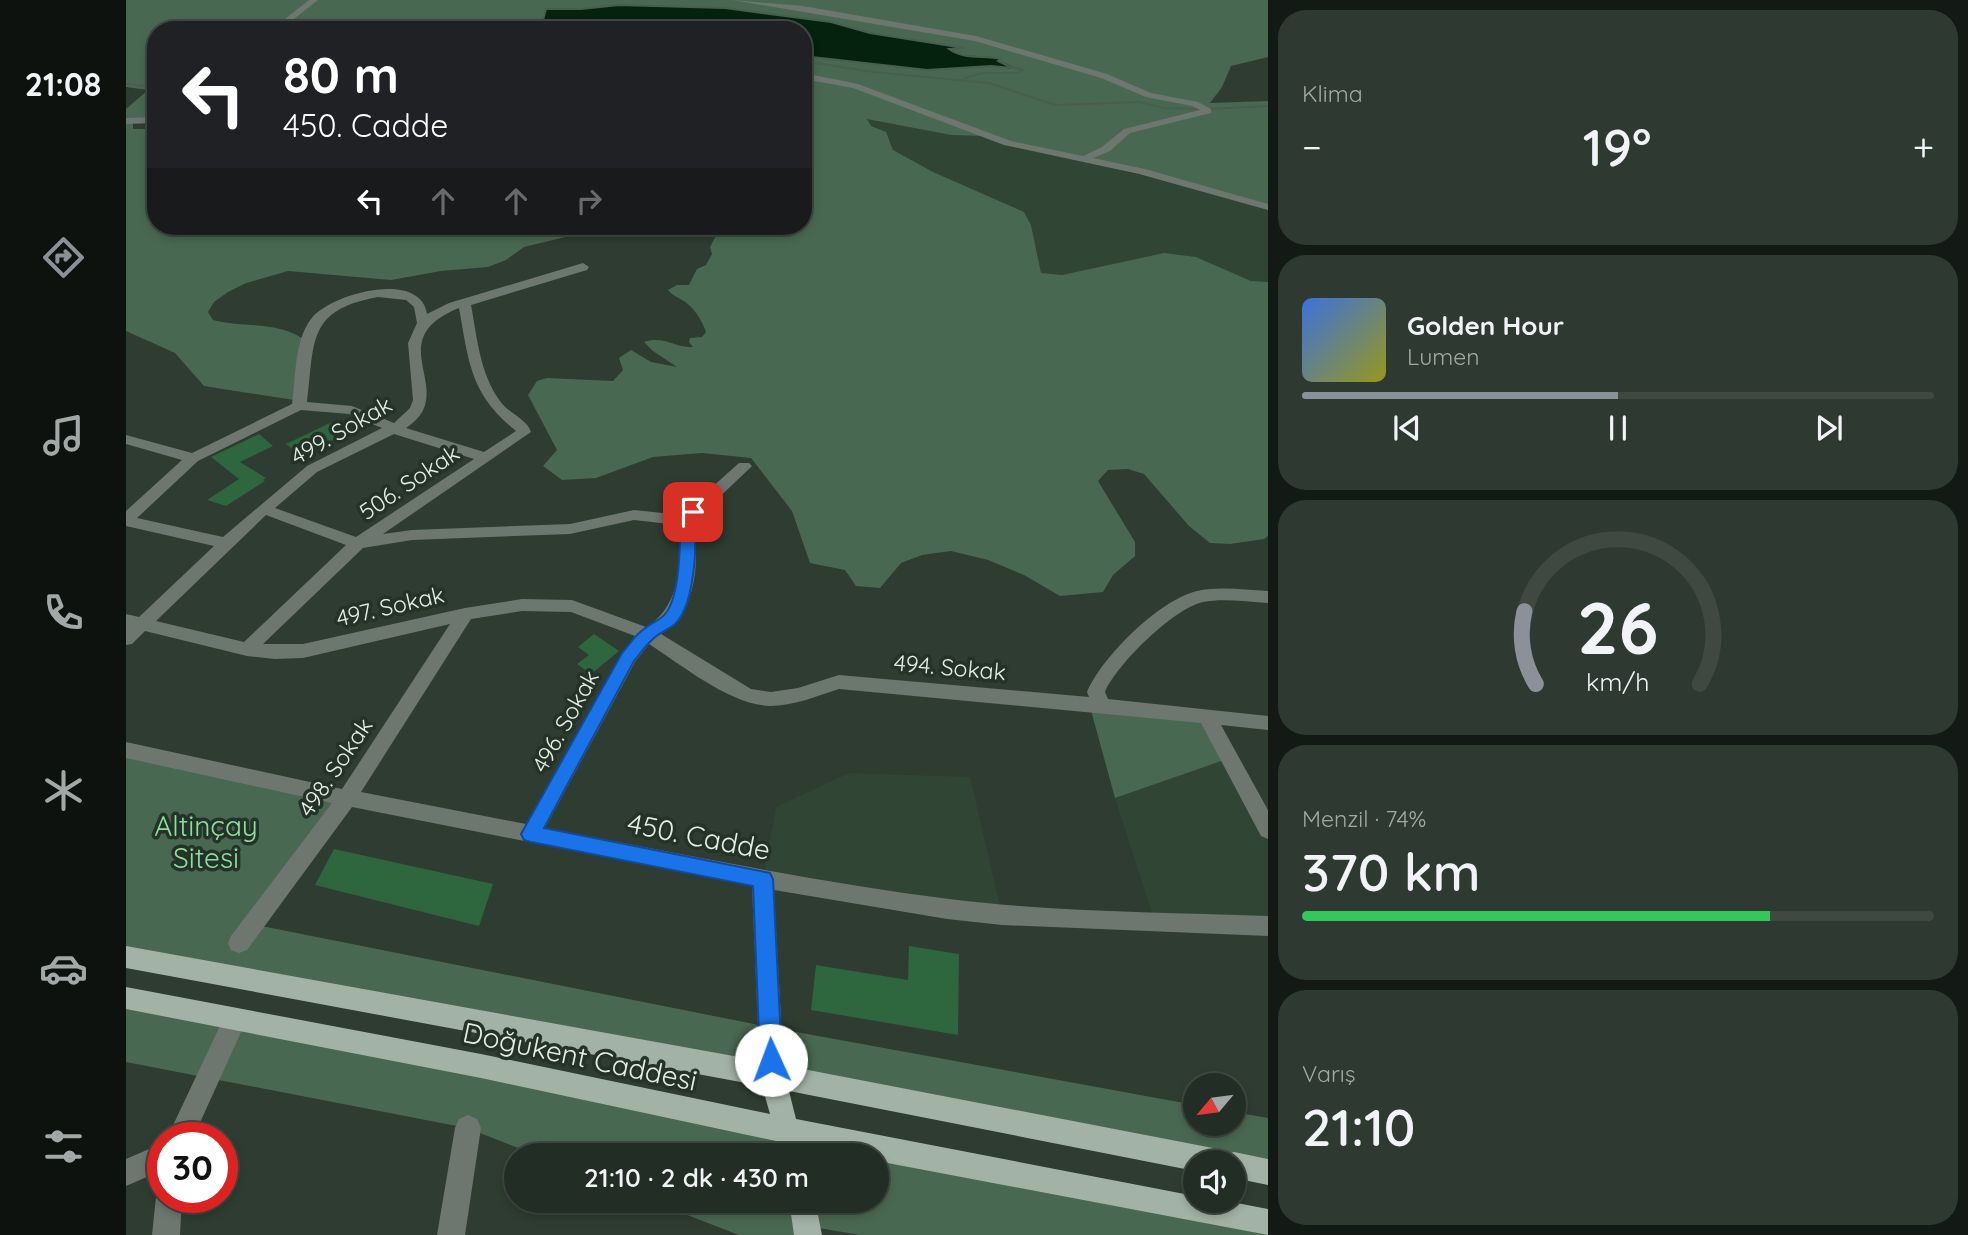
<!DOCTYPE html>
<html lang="tr">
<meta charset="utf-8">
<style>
:root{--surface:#222d25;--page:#2e3932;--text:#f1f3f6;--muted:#a2a8a7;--line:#3f4942;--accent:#8c9099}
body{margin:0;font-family:Quicksand,sans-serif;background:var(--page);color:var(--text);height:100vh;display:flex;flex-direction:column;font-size:26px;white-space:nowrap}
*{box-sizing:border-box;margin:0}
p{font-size:23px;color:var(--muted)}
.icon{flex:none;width:38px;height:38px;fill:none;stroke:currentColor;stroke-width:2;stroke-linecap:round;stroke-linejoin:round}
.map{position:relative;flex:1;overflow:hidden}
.details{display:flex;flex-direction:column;gap:10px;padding:10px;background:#131914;width:700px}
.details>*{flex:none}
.banner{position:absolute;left:21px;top:21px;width:665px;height:214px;border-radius:28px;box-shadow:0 4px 10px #0003,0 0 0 2px var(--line);background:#202124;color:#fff;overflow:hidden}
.needle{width:46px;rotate:241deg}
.controls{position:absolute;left:1057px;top:1073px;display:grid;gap:14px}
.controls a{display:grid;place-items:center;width:63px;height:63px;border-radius:50%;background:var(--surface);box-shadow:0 4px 10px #0003,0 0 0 2px var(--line);font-size:35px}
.speed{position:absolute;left:21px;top:1122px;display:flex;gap:14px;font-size:35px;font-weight:700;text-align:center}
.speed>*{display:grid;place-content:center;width:91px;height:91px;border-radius:50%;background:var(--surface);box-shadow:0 4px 10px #0003,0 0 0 2px var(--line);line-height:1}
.speed .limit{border:10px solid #d22;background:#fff;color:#111}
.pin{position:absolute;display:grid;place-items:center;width:60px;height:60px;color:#fff;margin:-30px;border-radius:14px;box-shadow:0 4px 10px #0006}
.me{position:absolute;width:77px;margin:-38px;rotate:358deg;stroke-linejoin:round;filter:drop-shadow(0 0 5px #0008)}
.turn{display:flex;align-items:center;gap:24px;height:147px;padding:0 21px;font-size:32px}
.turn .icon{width:91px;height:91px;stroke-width:2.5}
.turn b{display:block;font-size:49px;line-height:60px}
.lanes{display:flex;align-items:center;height:66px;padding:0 21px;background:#0003;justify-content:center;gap:35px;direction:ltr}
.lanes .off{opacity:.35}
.big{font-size:52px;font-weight:600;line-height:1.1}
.details .tile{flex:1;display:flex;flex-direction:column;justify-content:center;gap:10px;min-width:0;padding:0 24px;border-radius:28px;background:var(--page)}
.details .dial{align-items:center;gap:0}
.dial svg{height:182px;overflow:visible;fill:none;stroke:var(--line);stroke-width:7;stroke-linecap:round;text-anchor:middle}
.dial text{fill:var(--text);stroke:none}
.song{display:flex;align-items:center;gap:21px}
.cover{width:84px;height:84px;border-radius:10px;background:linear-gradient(135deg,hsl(220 70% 55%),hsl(60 70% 35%))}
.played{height:7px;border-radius:4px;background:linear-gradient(90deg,var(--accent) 50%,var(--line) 50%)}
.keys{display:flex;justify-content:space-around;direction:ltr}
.heat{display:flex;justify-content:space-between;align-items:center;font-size:38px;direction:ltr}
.charge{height:10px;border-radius:5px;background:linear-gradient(90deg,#34c759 74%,var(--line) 0)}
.trip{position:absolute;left:378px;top:1143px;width:385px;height:70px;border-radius:35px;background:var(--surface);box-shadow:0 4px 10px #0003,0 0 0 2px var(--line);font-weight:600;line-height:70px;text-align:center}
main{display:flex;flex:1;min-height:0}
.tab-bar{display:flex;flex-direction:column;width:126px;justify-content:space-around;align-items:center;background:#0e120f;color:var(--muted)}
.tab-bar .icon{width:49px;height:49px}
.tab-bar .current{color:var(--accent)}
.tab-bar b{font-size:32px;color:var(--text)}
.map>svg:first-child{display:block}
</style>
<main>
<nav class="tab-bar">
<b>21:08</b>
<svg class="icon current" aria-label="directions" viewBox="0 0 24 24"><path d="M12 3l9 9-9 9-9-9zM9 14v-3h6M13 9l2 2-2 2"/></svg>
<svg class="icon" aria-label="music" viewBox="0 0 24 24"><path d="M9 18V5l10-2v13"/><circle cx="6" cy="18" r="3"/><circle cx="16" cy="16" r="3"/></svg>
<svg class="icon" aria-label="phone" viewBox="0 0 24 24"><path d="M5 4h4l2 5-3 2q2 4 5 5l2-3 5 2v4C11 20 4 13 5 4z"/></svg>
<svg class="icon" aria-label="climate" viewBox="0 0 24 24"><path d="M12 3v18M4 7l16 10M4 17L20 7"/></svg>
<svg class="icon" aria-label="car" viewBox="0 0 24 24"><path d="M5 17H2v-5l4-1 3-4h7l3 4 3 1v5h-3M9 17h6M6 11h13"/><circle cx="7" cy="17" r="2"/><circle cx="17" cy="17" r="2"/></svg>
<svg class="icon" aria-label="filters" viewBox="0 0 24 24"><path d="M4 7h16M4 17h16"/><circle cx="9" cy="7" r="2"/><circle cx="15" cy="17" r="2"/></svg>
</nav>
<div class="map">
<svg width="1142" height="1235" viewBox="0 0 1142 1235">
<rect width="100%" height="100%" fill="#2e3c31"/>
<!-- built -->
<g fill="#314535">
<polygon points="741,118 825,135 857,136 1142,207 1142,282 1125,281 1070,257 1038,253 936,275 915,273 905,225 898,212 807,172 767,150 765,141 753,129 745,126"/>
<polygon points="1104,758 1142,830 1142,926 1028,919 989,798"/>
<polygon points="723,773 844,777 876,915 637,879 650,807"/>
</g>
<!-- green -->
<g fill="#496851">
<path d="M0,0H1142V57L1105,66L1096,87L1084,103L1142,101V207L1073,187L857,136L825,135L741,119L745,126L760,132L767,150L807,172L898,212L905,225L915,273L936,275L1038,253L1070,257L1125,281L1142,282V536L1138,539L1104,544L1084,543L1063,526L1018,474L1002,469L982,470L972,481L1009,542V556L987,575L977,592L934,596L898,575L862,560L825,551L796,555L775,563L754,588L730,586L719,570L684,563L666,511L625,458L576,453L527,457L470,478L436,480L417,466L431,450L402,395L411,381L421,378L487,381L497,370L493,358L505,350L525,362L551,367L527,351L518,342C538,335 549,348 567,347L563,342L564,338L576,337L580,332C576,320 567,306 556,300C550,296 547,296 542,290L551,285H563L571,269L580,265L586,254L584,247L595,226H677V56L801,70L871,66L884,69L886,66L865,57L836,55L822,49L838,48L744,33L705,22L599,8L493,5L455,9H421L417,20L410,25L414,30H30V120L7,121V129H19L25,137L30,136V226H473L460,232L398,247L380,260L362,267L315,271L265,280L162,271L120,283L102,292L88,302L82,312L87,320C121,329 153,319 183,343L174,401L78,386L49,353L0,331V109L22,90L0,87Z"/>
<polygon points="963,703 1080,715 1104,758 989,798"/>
<polygon points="0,750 221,798 126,924 643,1027 1069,1105 1069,1124 1108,1124 1108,1112 1142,1118 1142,1172 1108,1165 1108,1162 0,957"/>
<polygon points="0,998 1142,1235 734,1235 681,1226 682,1235 613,1235 525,1201 751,1200 751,1155 410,1155 341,1128 0,1062"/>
</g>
<!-- water -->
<path fill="#05220e" stroke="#485f4f" stroke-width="2" d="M493,5L599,8L705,22L744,33L838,48L823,49C838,60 858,55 875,59L872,61L887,68L865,66L801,70L677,56V30H414L410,26L417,20L420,9H455Z"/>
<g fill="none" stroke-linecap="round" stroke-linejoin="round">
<!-- stream -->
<g stroke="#485f4f" stroke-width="2">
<polyline points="677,61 747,72 863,83 930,105 1013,102 1038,108 1074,109"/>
<polyline points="839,78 856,73 891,73 897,70 886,67"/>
<polyline points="0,84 30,87"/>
<polyline points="1081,109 1142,106"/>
</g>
</g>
<!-- building -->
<g fill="#2e663e">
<polygon points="206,422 221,433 175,456 160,444"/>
<polygon points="133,434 147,446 114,462 140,478 137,480 139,481 100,506 81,500 113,479 85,457"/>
<polygon points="468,634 493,651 465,674 451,664 463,655 452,647"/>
<polygon points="208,849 367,884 353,926 189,885"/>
<polygon points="783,946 833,954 832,1035 685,1010 690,965 782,980"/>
</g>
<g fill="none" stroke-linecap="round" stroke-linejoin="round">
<!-- minor -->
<g fill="#6e7670" fill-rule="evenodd">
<polygon points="183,0 192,0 154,30 145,30"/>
<polygon points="606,0 677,6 850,36 981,74 1025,93 1072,102 1085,109 1085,113 1004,133 984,151 967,158 1019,169 1142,204 1142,210 1013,174 878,145 727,88 677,79 677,73 732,84 885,141 957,156 976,147 998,129 1074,110 1066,106 1020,97 975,78 849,41"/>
<polygon points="30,117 30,123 0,124 0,118"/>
<path d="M457,263L463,267L461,270L345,305C351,337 354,374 374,401C382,413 401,419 405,432L257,534L286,530L444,524L508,510L555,515L613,463H623L626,466L623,469L567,522C574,559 571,614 535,634L625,689L645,692L672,688L713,675L963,697L961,692C976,657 1033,600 1071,591C1094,586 1119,590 1142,591V603C1121,602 1098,598 1077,602C1048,608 990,665 979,692L982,699L1142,716V730L1095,725L1142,810V839L1135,836L1075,723L713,689C691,696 667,706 644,706C604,705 556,665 523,644L509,662L419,828C553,853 687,882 823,899C928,912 1036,912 1142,916V936L876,925L821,919L648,890L658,1075L655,1084L646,1087L637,1084L634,1075L626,886L226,807L121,950L113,953L105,950L102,943L105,936L206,803L0,758V742L216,789L324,624L177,658L149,659L121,656L19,631L6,644L0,645V614L13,617L88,546L0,526V511L56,460L0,444V435L66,453L166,404C170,378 168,341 185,319C204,294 294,269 301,314L323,303ZM252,297L280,300L288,307L291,323L282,343L287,400L284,408L268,423L226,406L181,402C189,342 180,310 252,297ZM333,308C343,363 344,394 390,431L358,452L280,428C336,392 251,341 333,308ZM175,410L223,414L256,428L181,466L97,537L11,518L72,461ZM268,434L348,459L230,537L149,508L191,472ZM140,515L220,545L118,642L30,621ZM508,520L552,525C557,560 554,608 520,627L446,600L396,599L339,608L177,644H137L237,548L286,540L444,534ZM396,611L445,612L509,636L496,653L400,824L235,792L345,619Z"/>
<polygon points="109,1008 117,1011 121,1019 67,1138 41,1138 101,1011"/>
<polygon points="342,1115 351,1119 355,1128 339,1235 311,1235 329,1128 333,1119"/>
<polygon points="37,1143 37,1170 0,1186 0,1159"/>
<polygon points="37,1186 37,1197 56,1197 54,1235 26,1235 30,1197"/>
</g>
<!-- major -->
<g fill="#a3b2a6" fill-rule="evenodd">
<polygon points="0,946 646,1063 1092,1149 1102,1154 1108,1152 1142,1159 1142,1185 1108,1178 1108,1162 1069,1162 1069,1171 663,1091 670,1119 1069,1196 1069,1200 1095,1200 1142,1209 1142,1235 751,1161 751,1155 722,1155 678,1146 680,1155 654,1155 650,1141 355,1078 0,1009 0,987 355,1054 644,1114 636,1086 0,968"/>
<polygon points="663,1200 689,1200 696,1235 668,1235"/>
</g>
</g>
<!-- route -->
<path fill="#1a73e8" stroke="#114b97" stroke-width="2" d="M567,508L574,512L567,522C572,546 568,606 549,624C542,630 532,633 526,640C519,646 514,654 508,661L418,828L644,873L647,879L656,1060L653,1068L645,1071L637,1068L634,1060L627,886L405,842L398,840L395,834L496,653C503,645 509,635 518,629C525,623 535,620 540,613C553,596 556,542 552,521L562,509Z"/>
<g text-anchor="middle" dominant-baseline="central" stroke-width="7" stroke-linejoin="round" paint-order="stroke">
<!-- street labels -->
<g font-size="23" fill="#e5eee6" stroke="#243227">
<text transform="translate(215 430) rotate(-30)">499. Sokak</text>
<text transform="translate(283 482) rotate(-34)">506. Sokak</text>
<text transform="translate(264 606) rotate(-13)">497. Sokak</text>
<text transform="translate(824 667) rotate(5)">494. Sokak</text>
<text transform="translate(439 721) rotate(-61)">496. Sokak</text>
<text transform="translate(209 767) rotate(-56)">498. Sokak</text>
</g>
<!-- near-park labels -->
<g font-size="28" fill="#8ddea1" stroke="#243227">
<text x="80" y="825">Altinçay<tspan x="80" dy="32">Sitesi</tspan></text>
</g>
<!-- near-street labels -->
<g font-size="28" fill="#e5eee6" stroke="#243227">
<text transform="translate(573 836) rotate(11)">450. Cadde</text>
<text transform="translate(454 1056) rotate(12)">Doğukent Caddesi</text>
</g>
</g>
</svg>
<div class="controls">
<a><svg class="needle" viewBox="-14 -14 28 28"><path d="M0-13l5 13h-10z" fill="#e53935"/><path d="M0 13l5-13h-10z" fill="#a2a8a7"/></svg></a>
<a><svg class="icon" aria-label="sound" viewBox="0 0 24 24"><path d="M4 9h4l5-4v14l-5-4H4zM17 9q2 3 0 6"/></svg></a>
</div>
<div class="speed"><div class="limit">30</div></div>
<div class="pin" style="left:567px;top:512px;background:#d93025"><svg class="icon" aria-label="arrive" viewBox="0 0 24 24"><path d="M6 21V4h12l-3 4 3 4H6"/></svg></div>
<svg class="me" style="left:645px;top:1060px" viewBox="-20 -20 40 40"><circle r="19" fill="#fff"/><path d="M0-13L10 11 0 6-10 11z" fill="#1a73e8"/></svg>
<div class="trip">21:10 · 2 dk · 430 m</div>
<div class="banner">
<div class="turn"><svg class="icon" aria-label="left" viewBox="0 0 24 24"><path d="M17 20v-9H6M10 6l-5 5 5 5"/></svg><div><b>80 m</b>450. Cadde</div></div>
<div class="lanes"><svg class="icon" aria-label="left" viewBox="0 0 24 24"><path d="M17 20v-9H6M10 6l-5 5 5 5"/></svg><svg class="icon off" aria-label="ahead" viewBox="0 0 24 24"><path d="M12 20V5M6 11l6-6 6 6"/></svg><svg class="icon off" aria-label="ahead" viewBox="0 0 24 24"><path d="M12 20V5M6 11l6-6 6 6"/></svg><svg class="icon off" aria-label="right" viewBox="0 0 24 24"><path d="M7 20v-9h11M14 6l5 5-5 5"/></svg></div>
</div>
</div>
<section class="details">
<div class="tile"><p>Klima</p>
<div class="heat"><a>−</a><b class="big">19°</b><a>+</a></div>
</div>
<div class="tile">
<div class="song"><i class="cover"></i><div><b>Golden Hour</b><p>Lumen</p></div></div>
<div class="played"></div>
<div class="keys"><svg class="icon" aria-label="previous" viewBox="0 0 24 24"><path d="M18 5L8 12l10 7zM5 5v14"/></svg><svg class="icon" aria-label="pause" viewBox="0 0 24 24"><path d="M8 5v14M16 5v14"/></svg><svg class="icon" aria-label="next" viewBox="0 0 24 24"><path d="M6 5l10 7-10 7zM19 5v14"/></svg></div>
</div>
<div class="tile dial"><svg viewBox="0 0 100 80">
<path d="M14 69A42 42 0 1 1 86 69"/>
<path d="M14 69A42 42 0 0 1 9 37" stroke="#8c9099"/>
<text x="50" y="56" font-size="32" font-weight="700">26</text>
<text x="50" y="72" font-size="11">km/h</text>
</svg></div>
<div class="tile"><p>Menzil · 74%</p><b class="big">370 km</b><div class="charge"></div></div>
<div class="tile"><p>Varış</p><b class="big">21:10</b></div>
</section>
</main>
